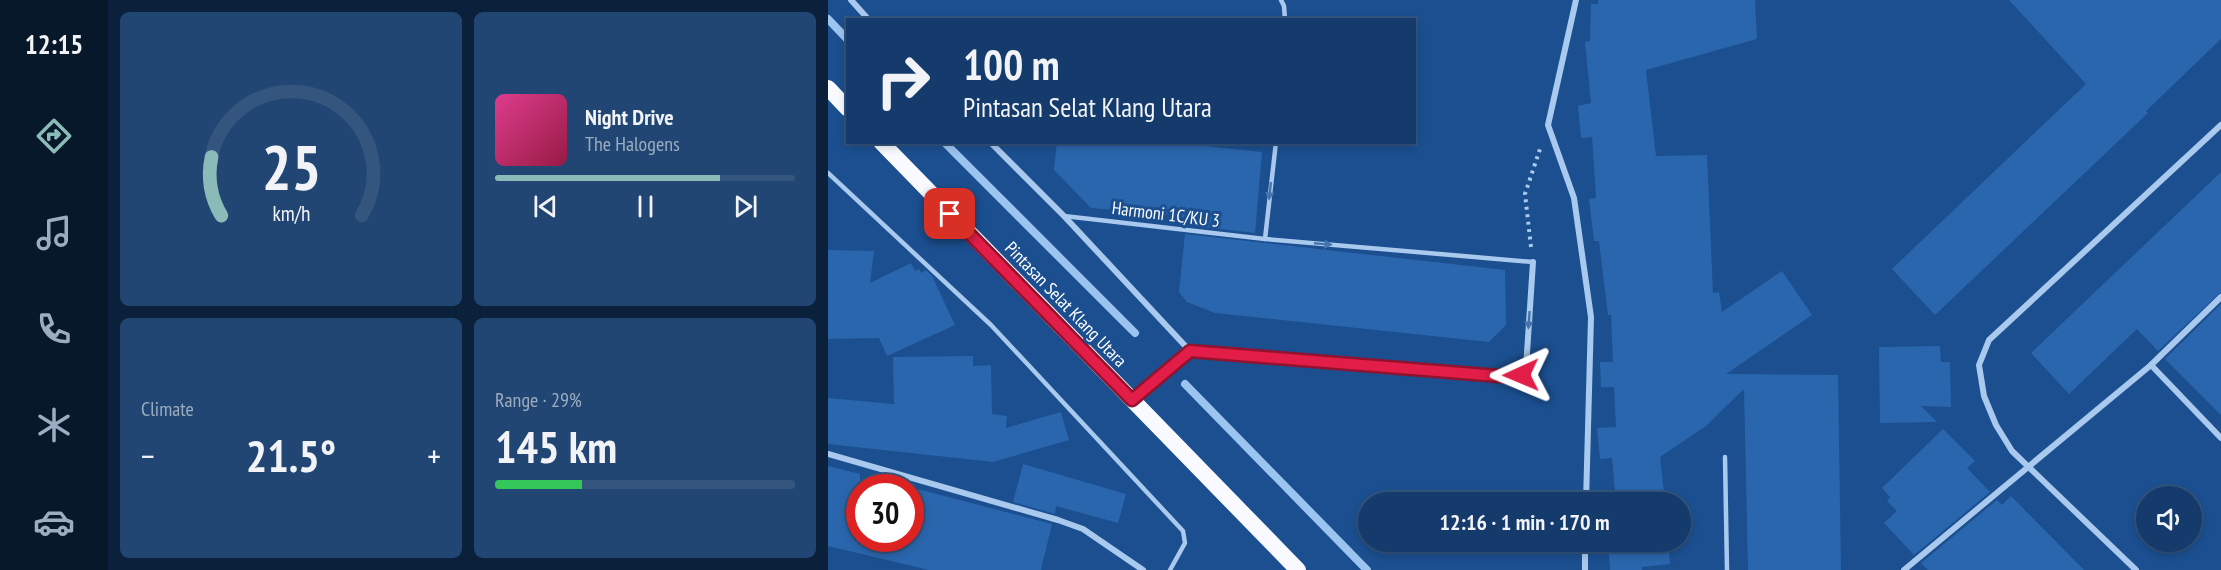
<!DOCTYPE html>
<meta charset="utf-8">
<style>
:root{--surface:#143b6b;--page:#214673;--text:#f1f3f6;--muted:#9dadc1;--line:#33557e;--accent:#8bbbb9}
body{margin:0;font-family:"PT Sans Narrow",sans-serif;background:var(--page);color:var(--text);height:100vh;display:flex;flex-direction:column;font-size:22px;white-space:nowrap}
*{box-sizing:border-box;margin:0}
p{font-size:20px;color:var(--muted)}
.icon{flex:none;width:33px;height:33px;fill:none;stroke:currentColor;stroke-width:2;stroke-linecap:round;stroke-linejoin:round}
.map{position:relative;flex:1;overflow:hidden}
.side{display:flex;flex-direction:column;gap:12px;padding:12px;background:#0b203b;width:720px}
.side>*{flex:none}
.guide{position:absolute;left:18px;top:18px;width:570px;height:126px;border-radius:0px;box-shadow:0 3px 9px #0003,0 0 0 2px var(--line);background:#143b6b;color:var(--text);overflow:hidden}
.controls{position:absolute;left:1308px;top:486px;display:grid;gap:12px}
.controls a{display:grid;place-items:center;width:66px;height:66px;border-radius:50%;background:var(--surface);box-shadow:0 3px 9px #0003,0 0 0 2px var(--line);font-size:30px}
.speed{position:absolute;left:18px;top:474px;display:flex;gap:12px;font-size:30px;font-weight:700;text-align:center}
.speed>*{display:grid;place-content:center;width:78px;height:78px;border-radius:50%;background:var(--surface);box-shadow:0 3px 9px #0003,0 0 0 2px var(--line);line-height:1}
.speed .limit{border:9px solid #d22;background:#fff;color:#111}
.pin{position:absolute;display:grid;place-items:center;width:51px;height:51px;color:#fff;margin:-26px;border-radius:12px;box-shadow:0 3px 9px #0006}
.me{position:absolute;width:66px;margin:-33px;rotate:269deg;stroke-linejoin:round;filter:drop-shadow(0 0 4px #0008)}
.turn{display:flex;align-items:center;gap:21px;height:126px;padding:0 18px;font-size:27px}
.turn .icon{width:78px;height:78px;stroke-width:2.5}
.turn b{display:block;font-size:42px;line-height:51px}
.big{font-size:45px;font-weight:700;line-height:1.1}
.side .tile{flex:1;display:flex;flex-direction:column;justify-content:center;gap:9px;min-width:0;padding:0 21px;border-radius:9px;background:var(--page)}
.side .dial{align-items:center;gap:0}
.dial svg{height:156px;overflow:visible;fill:none;stroke:var(--line);stroke-width:7;stroke-linecap:round;text-anchor:middle}
.dial text{fill:var(--text);stroke:none}
.song{display:flex;align-items:center;gap:18px}
.cover{width:72px;height:72px;border-radius:9px;background:linear-gradient(135deg,hsl(330 70% 55%),hsl(340 70% 35%))}
.played{height:6px;border-radius:3px;background:linear-gradient(90deg,var(--accent) 75%,var(--line) 75%)}
.keys{display:flex;justify-content:space-around;direction:ltr}
.heat{display:flex;justify-content:space-between;align-items:center;font-size:33px;direction:ltr}
.charge{height:9px;border-radius:4px;background:linear-gradient(90deg,#34c759 29%,var(--line) 0)}
.side .tiles{flex:1;display:grid;gap:12px;grid-template-columns:repeat(2,1fr)}
.trip{position:absolute;left:530px;top:492px;width:333px;height:60px;border-radius:30px;background:var(--surface);box-shadow:0 3px 9px #0003,0 0 0 2px var(--line);font-weight:700;line-height:60px;text-align:center}
main{display:flex;flex:1;min-height:0}
.dock{display:flex;flex-direction:column;width:108px;justify-content:space-around;align-items:center;background:#08182b;color:var(--muted)}
.dock .icon{width:42px;height:42px}
.dock .current{color:var(--accent)}
.dock b{font-size:27px;color:var(--text)}
.map>svg:first-child{display:block}
</style>
<main>
<nav class="dock">
<b>12:15</b>
<svg class="icon current" aria-label="directions" viewBox="0 0 24 24"><path d="M12 3l9 9-9 9-9-9zM9 14v-3h6M13 9l2 2-2 2"/></svg>
<svg class="icon" aria-label="music" viewBox="0 0 24 24"><path d="M9 18V5l10-2v13"/><circle cx="6" cy="18" r="3"/><circle cx="16" cy="16" r="3"/></svg>
<svg class="icon" aria-label="phone" viewBox="0 0 24 24"><path d="M5 4h4l2 5-3 2q2 4 5 5l2-3 5 2v4C11 20 4 13 5 4z"/></svg>
<svg class="icon" aria-label="climate" viewBox="0 0 24 24"><path d="M12 3v18M4 7l16 10M4 17L20 7"/></svg>
<svg class="icon" aria-label="car" viewBox="0 0 24 24"><path d="M5 17H2v-5l4-1 3-4h7l3 4 3 1v5h-3M9 17h6M6 11h13"/><circle cx="7" cy="17" r="2"/><circle cx="17" cy="17" r="2"/></svg>
</nav>
<section class="side">
<div class="tiles">
<div class="tile dial"><svg viewBox="0 0 100 80">
<path d="M14 69A42 42 0 1 1 86 69"/>
<path d="M14 69A42 42 0 0 1 9 39" stroke="#8bbbb9"/>
<text x="50" y="56" font-size="32" font-weight="700">25</text>
<text x="50" y="72" font-size="11">km/h</text>
</svg></div>
<div class="tile">
<div class="song"><i class="cover"></i><div><b>Night Drive</b><p>The Halogens</p></div></div>
<div class="played"></div>
<div class="keys"><svg class="icon" aria-label="previous" viewBox="0 0 24 24"><path d="M18 5L8 12l10 7zM5 5v14"/></svg><svg class="icon" aria-label="pause" viewBox="0 0 24 24"><path d="M8 5v14M16 5v14"/></svg><svg class="icon" aria-label="next" viewBox="0 0 24 24"><path d="M6 5l10 7-10 7zM19 5v14"/></svg></div>
</div>
<div class="tile"><p>Climate</p>
<div class="heat"><a>−</a><b class="big">21.5°</b><a>+</a></div>
</div>
<div class="tile"><p>Range · 29%</p><b class="big">145 km</b><div class="charge"></div></div>
</div>
</section>
<div class="map">
<svg width="1393" height="570" viewBox="0 0 1393 570">
<rect width="100%" height="100%" fill="#1b4f8f"/>
<g fill="none" stroke-linecap="round" stroke-linejoin="round">
<!-- stream -->
<g stroke="#9cc4f0" stroke-width="8">
<polyline points="0,19 20,40"/>
<polyline points="118,144 307,333"/>
<polyline points="357,384 539,570"/>
</g>
</g>
<!-- building -->
<g fill="#2a66ad">
<polygon points="770,0 927,0 929,39 818,70 828,156 879,155 885,293 891,292 894,312 954,271 984,315 898,374 1010,375 1013,570 920,570 916,389 878,426 832,457 837,502 800,502 799,490 787,491 784,458 772,459 769,428 788,427 786,387 773,387 772,362 785,362 783,315 780,315 771,241 766,241 761,199 768,198 764,137 753,138 750,106 763,103 757,42 762,41 763,4 770,4"/>
<polygon points="1181,0 1393,0 1393,39 1318,111 1320,113 1107,315 1064,269 1258,84"/>
<polygon points="229,142 339,142 434,152 427,233 358,225 358,218 338,214 263,208 226,170"/>
<polygon points="1393,172 1393,292 1330,351 1309,329 1241,394 1203,353"/>
<polygon points="357,234 677,270 678,325 661,342 387,313 359,302 351,292"/>
<polygon points="0,250 46,251 42,283 83,263 87,271 91,269 93,273 98,270 104,276 127,325 59,356 51,338 0,339"/>
<polygon points="1393,304 1393,415 1337,359"/>
<polygon points="1112,346 1113,362 1122,362 1123,407 1093,406 1109,422 1052,423 1051,347"/>
<polygon points="145,356 145,366 163,365 164,414 179,416 178,428 233,412 241,440 165,462 0,444 0,398 66,404 65,357"/>
<polygon points="1115,429 1147,461 1139,468 1162,492 1086,555 1056,523 1069,511 1059,501 1062,497 1054,488"/>
<polygon points="195,464 298,494 290,523 228,506 227,514 185,502"/>
<polygon points="0,466 32,474 32,538 82,538 82,487 224,524 213,570 101,570 0,546"/>
<polygon points="1183,496 1256,570 1100,570 1093,563 1169,500 1174,505"/>
<polygon points="780,542 840,542 842,564 814,567 814,570 782,570"/>
</g>
<g fill="none" stroke-linecap="round" stroke-linejoin="round">
<!-- path -->
<polyline stroke="#a9c9ee" stroke-width="4" stroke-dasharray="3 4.5" stroke-linecap="butt" points="703,247 697,194 712,149"/>
<!-- service -->
<g stroke="#a9c9ee" stroke-width="4.5">
<polyline points="453,0 456,6 457,20"/>
<polyline points="0,173 163,325 355,531 357,543 342,570"/>
<polyline points="236,216 437,239 705,262"/>
<polyline points="437,239 448,142"/>
<polyline points="897,457 899,570"/>
</g>
<!-- minor -->
<g stroke="#a9c9ee" stroke-width="6">
<polyline points="23,0 41,20"/>
<polyline points="748,0 720,125 746,198 763,317 758,502"/>
<polyline points="162,142 236,216 362,351"/>
<polyline points="1323,365 1393,438"/>
<polyline points="305,399 362,351 683,377 693,375 698,368 705,262"/>
<polyline points="0,454 230,520 255,529 315,570"/>
<polyline points="757,570 757,542"/>
<polyline points="1076,570 1323,365 1393,297"/>
<polyline points="1308,570 1184,451 1168,425 1156,396 1151,365 1161,340 1393,125"/>
</g>
<!-- trunk -->
<g stroke="#f8faff" stroke-width="16">
<polyline points="0,88 20,109"/>
<polyline points="53,142 470,570"/>
</g>
</g>
<!-- one-way arrows -->
<defs><path id="oneway-solid" d="M-6-.8H1V-3.2L6.5 0L1 3.2V.8H-6Z" transform="scale(1.5)"/></defs>
<g fill="#4674ac">
<use href="#oneway-solid" transform="translate(442 191) rotate(96)"/>
<use href="#oneway-solid" transform="translate(495 244) rotate(5)"/>
<use href="#oneway-solid" transform="translate(701 320) rotate(94)"/>
</g>
<g fill="none" stroke-linecap="round" stroke-linejoin="round">
<!-- route casing -->
<g stroke="#92132f" stroke-width="15">
<polyline id="route" points="122,214 304,400 362,351 683,377 693,375"/>
</g>
<!-- route -->
<use href="#route" stroke="#e11d48" stroke-width="10"/>
</g>
<g text-anchor="middle" dominant-baseline="central" stroke-width="6" stroke-linejoin="round" paint-order="stroke">
<!-- street labels -->
<g font-size="18" fill="#fff" stroke="#1b4f8f">
<text transform="translate(338 214) rotate(7)">Harmoni 1C/KU 3</text>
<text transform="translate(238 304) rotate(46)">Pintasan Selat Klang Utara</text>
</g>
</g>
</svg>
<div class="controls">
<a><svg class="icon" aria-label="sound" viewBox="0 0 24 24"><path d="M4 9h4l5-4v14l-5-4H4zM17 9q2 3 0 6"/></svg></a>
</div>
<div class="speed"><div class="limit">30</div></div>
<div class="pin" style="left:122px;top:214px;background:#d93025"><svg class="icon" aria-label="arrive" viewBox="0 0 24 24"><path d="M6 21V4h12l-3 4 3 4H6"/></svg></div>
<svg class="me" style="left:693px;top:375px" viewBox="-20 -20 40 40"><path d="M0-17L14 15 0 8-14 15z" fill="#e11d48" stroke="#fff" stroke-width="4"/></svg>
<div class="trip">12:16 · 1 min · 170 m</div>
<div class="guide">
<div class="turn"><svg class="icon" aria-label="right" viewBox="0 0 24 24"><path d="M7 20v-9h11M14 6l5 5-5 5"/></svg><div><b>100 m</b>Pintasan Selat Klang Utara</div></div>
</div>
</div>
</main>
